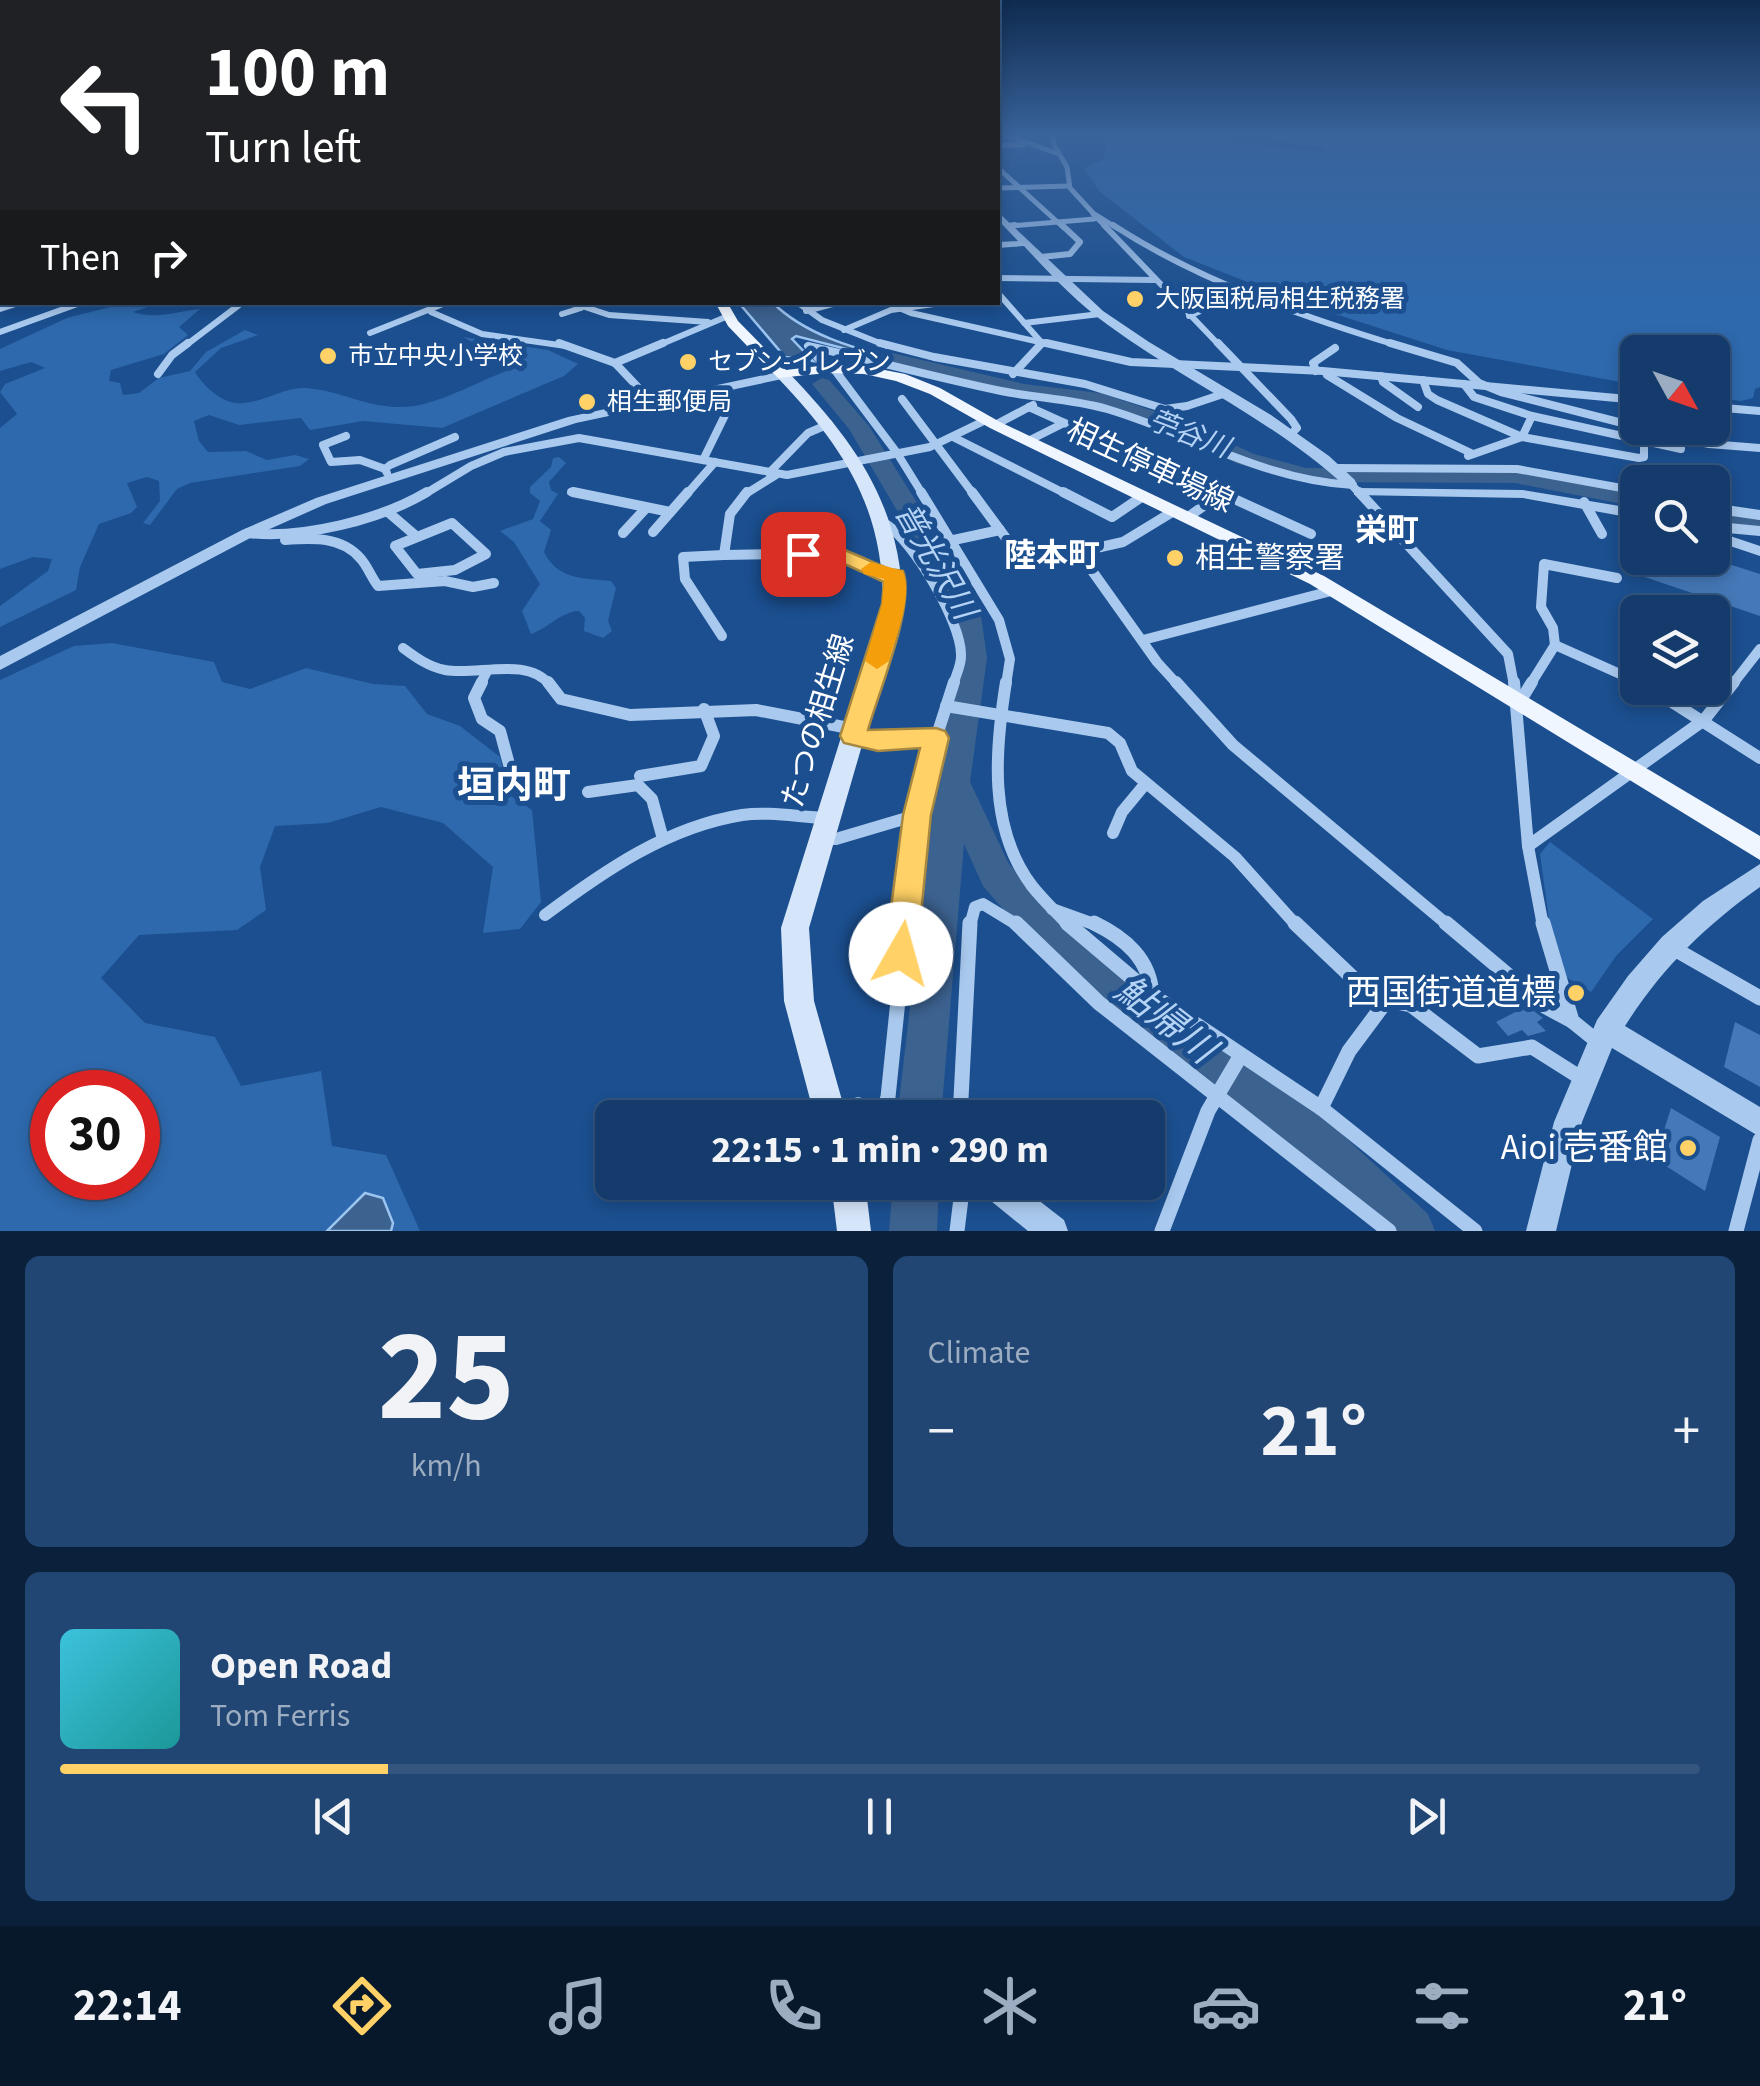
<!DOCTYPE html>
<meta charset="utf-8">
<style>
:root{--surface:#143b6b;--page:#214673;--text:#f1f3f6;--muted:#9dadc1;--line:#33557e;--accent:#ffd166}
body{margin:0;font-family:"Source Sans 3","Noto Sans JP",sans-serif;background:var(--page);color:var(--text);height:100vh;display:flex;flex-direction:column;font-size:38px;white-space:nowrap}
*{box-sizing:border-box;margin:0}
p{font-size:32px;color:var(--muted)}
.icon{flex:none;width:55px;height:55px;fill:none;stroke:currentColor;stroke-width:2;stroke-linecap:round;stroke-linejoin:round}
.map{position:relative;height:1231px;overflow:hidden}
.drawer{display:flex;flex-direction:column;gap:25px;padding:25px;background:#0b203b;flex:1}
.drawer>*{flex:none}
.hud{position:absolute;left:0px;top:0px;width:1000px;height:305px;box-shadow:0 5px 15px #0003,0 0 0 2px var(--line);background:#202124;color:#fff;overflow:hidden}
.needle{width:65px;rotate:130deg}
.buttons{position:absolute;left:1620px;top:335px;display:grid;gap:20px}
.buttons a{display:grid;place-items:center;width:110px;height:110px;border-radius:15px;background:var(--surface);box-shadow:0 5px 15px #0003,0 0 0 2px var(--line);font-size:50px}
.speed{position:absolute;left:30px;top:1070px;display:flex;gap:20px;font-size:50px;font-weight:700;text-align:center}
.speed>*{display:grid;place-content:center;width:130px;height:130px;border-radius:50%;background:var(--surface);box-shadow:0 5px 15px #0003,0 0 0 2px var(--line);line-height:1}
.speed .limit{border:15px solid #d22;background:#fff;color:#111}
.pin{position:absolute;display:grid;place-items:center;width:85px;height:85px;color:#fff;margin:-42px;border-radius:20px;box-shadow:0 5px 15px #0006}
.me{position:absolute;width:110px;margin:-55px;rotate:7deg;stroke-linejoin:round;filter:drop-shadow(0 0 8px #0008)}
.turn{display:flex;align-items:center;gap:35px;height:210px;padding:0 40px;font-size:45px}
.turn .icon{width:130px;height:130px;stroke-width:2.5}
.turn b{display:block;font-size:70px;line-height:85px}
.then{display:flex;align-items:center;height:95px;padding:0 40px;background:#0003;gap:20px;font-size:38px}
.big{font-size:75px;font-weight:700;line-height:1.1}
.drawer .tile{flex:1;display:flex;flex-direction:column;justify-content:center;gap:15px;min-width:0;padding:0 35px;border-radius:15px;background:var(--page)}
.drawer .dial{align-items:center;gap:0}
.dial b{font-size:130px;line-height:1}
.song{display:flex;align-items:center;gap:30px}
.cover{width:120px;height:120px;border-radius:15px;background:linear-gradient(135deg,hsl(190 70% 55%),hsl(180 70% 35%))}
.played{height:10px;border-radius:5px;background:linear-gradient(90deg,var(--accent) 20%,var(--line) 20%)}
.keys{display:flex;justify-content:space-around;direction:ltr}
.heat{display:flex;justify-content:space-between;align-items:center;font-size:55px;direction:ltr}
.drawer .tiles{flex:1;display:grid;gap:25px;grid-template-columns:1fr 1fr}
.tile:last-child{grid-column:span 2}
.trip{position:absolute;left:595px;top:1100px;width:570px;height:100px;border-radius:15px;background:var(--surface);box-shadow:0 5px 15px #0003,0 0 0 2px var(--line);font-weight:700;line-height:100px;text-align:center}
.tab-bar{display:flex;height:160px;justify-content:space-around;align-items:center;background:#08182b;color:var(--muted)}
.tab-bar .icon{width:70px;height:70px}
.tab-bar .selected{color:var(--accent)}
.tab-bar b{font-size:45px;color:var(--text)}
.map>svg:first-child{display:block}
</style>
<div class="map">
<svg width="1760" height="1231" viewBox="0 0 1760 1231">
<rect width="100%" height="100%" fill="#1b4f8f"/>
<!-- green -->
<g fill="#2e69ad" fill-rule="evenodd">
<polygon points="1135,134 1324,152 1323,148 1249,134 1760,134 1760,387 1755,389 1753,398 1741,401 1713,397 1712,352 1638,352 1637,385 1447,350 1298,302 1184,257 1099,191 1084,168 1104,159 1108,140"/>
<path d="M126,303H159L133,312C156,320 178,311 200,309L179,327L188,335L164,354L111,370L109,381L120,383L123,395L139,393L159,378L190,371L206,352L245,330L258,335L221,348L195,372C202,384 216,397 230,402C255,409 281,386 306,388C344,391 374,412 414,406C445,401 479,381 509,370L513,364L463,337L548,350L578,364L564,376L442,428L363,421L310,430L301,418L239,425L209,415L194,421L199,441L208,452L246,451L267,460L295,455L309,459L300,466L190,483L177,489L150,525L143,523L160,501L159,481L147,477L127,483L137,507L131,513L99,524L80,567L76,590L0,627V606L48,571L52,559L33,557L0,569V428L17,414L0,392L5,384L45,368L31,362L0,371V349L67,318Z"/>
<path d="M559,457L566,463L549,482L551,490L558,494L540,521L551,530L544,552C558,580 583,578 611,581L616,588L608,621L612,631L603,638L584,631L585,618L579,611C560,612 549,628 531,634L522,611L540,584L514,542L500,531L533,519L540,501L530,493V487L551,467L553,458Z"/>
<path d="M112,643L214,662L222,682L250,689L306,668L373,684L405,686L427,714L460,726L500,757L508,794L532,810L541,902L520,929L483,933L493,867L443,823L381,807L328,823L275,826L260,867L266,910L237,930L139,935L101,978L145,1023L215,1037L241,1086L321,1071L332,1146L386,1155L420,1231H0V680L74,646ZM52,1092H138V1178H52Z"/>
<polygon points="1550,842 1653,919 1616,956 1591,992 1566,977 1550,927 1540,854"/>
</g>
<!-- water -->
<g fill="#3c6290" stroke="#9cc4f0" stroke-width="2.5">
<path d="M739,303H773C817,346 887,354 944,374L796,336L792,339L813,361L785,357Z"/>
<polygon points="365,1193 383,1198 393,1223 391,1231 327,1231"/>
</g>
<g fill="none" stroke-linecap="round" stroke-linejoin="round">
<!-- river -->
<g fill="#3c6290" fill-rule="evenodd">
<polygon points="888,352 1024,384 1100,393 1178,419 1254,454 1306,468 1515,469 1638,493 1638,507 1515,483 1306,482 1238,464 1164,427 1090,403 1024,396 881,362 879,358"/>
<polygon points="822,378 829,380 869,426 979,602 987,658 970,782 1009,864 1048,907 1120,966 1329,1122 1428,1214 1435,1231 1377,1231 1297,1154 1092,992 1022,931 983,886 964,844 941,1118 897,1118 941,744 959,658 957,623 951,602 849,429 812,384"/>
<polygon points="1712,510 1760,517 1760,531 1712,524"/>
<polygon points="893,1182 939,1182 937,1231 889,1231"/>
</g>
</g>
<!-- building -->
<g fill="#4478b7">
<polygon points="1631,555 1710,558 1760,574 1760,616 1624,570"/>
<polygon points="1527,1006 1543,1018 1537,1022 1546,1031 1528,1036 1522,1030 1508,1036 1496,1022"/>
<polygon points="1735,1022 1760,1035 1760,1087 1724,1067"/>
<polygon points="1671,1108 1720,1137 1705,1191 1655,1159"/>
</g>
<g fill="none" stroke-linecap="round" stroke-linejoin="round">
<!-- minor-far5 -->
<g stroke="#a9c9ee" stroke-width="5">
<polyline points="1003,134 1059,154"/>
<polyline points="1054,134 1053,143 1067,167 1070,188 1093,213 1117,228"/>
<polyline points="998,145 1023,145"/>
<polyline points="998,168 1064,228"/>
<polyline points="998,188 1069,186"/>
<polyline points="1093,214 1107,228"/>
<polyline points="1009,226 1094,219"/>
</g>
<!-- minor-far4 -->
<g stroke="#a9c9ee" stroke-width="6">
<polyline points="1104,225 1220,346"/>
<path d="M1113,225C1199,281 1301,316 1399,346"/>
<polyline points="1009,226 1015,225"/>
<polyline points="1041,257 1070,254 1080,242 1062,225"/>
<polyline points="998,278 1154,280"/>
<polyline points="998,293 1042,343 1040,346"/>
<polyline points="570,302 609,315 708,322"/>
<polyline points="797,302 822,320 887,346"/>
<polyline points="885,302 911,313 1057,346"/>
<polyline points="0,309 22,302"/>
<polyline points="806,311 840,302"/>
<polyline points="431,312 482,334 566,346"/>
<polyline points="562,314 581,308"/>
<polyline points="1189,316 1244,292"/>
<polyline points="1024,323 1100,314"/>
<polyline points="844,330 891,310 948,302"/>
<polyline points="0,332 83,302"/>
<polyline points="370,333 448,302"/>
<polyline points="185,346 243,302"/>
<polyline points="657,346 728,316"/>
</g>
<!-- minor-far3 -->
<g stroke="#a9c9ee" stroke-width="8">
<polyline points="559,343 615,363 651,401"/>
<polyline points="880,343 934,357 1085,384 1165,409 1187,406 1226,393"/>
<polyline points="1046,343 1131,362 1323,371 1638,400"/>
<polyline points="1218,343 1291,419 1297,428 1292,433"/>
<polyline points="1390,343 1457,363 1479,383 1501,392 1638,427"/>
<polyline points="615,363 663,343"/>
<path d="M827,369L808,346C873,360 937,378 1001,391C1036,398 1072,399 1107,409C1191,434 1263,480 1353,485"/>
<polyline points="834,369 897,453 923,495"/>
<polyline points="1316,371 1313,363 1335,348"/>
<polyline points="158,374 172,355 188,343"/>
<polyline points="1013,374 1042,343"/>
<polyline points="1327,375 1397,418 1471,453"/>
<polyline points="1381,376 1383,382 1418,407"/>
<polyline points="1423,380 1428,394 1437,400 1522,437 1639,458 1644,457 1644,441"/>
<polyline points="1464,384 1474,397 1532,416 1681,449"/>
<polyline points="902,399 974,495"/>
<polyline points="1029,407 1224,495"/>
<polyline points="1712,407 1760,411"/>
<polyline points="995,425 1033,405"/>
<polyline points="1640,428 1709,444 1760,448"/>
<polyline points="346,436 323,445 331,462 360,460 385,469"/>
<polyline points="953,437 1068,495"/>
<polyline points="1028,441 1064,423"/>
<polyline points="1468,456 1522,437 1532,416"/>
<polyline points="703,460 729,407"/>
<polyline points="1335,468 1517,469 1638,491"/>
<polyline points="387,473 385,469 390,465 455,437"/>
<polyline points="769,473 808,433 829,424"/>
<polyline points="1350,483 1361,495"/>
<polyline points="571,492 586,495"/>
<polyline points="423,495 471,466 504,452 579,438 787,475 930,447 986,420"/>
<polyline points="686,495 715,462"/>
<polyline points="744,495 776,475"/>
</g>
<!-- minor-far2 -->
<g stroke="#a9c9ee" stroke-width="10">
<polyline points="573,492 670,512"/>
<polyline points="747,492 730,514 724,555 838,553 891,576"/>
<polyline points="921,492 999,620 1010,659 1006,685"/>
<polyline points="972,492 1025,564 1123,542 1174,511"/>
<polyline points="1063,492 1112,517 1143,496"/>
<polyline points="1219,492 1311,534"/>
<polyline points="1359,492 1508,654 1514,685"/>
<polyline points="1584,502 1602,534"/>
<polyline points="1712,508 1760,515"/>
<polyline points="388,512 416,536"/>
<polyline points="1188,517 1222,493"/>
<polygon points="452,523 486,554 455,570 417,574 395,546"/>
<path d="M887,525C913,541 961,622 961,654C962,664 956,675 953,685"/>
<polyline points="653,532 688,492"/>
<path d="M248,533C302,539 380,520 427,492"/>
<polyline points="623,533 646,508"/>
<polyline points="1716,536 1728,528 1760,531"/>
<path d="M285,540C312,538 342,536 361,559C368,567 371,577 378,586L445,581L473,587L494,583"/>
<polyline points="949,541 1000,530"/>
<polyline points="1078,551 1157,662 1178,685"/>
<polyline points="722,636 685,579 683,557 724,555"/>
<polyline points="1143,640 1335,590"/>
<polyline points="1555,645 1553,628 1541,607 1544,564 1617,578"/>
<path d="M403,648C415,657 429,667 445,670C477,676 527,656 550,685"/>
<polyline points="480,685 487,671"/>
<polyline points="1530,685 1555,645 1638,682"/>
<polyline points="1732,685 1760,649"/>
</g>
<!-- minor-far1 -->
<g stroke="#a9c9ee" stroke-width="12">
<polyline points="482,682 474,698 482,719 500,731 510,768"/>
<polyline points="548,682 561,699 630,715 756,710 854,729"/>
<path d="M1006,682C995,750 988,828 1032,886C1043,900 1057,913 1069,926"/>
<polyline points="1176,682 1233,745 1449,926"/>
<polyline points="1514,682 1528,846 1543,926"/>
<polyline points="1650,688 1760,758"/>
<polyline points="1518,705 1532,682"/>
<polyline points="946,706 1108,733 1120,743 1132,771 1235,857 1297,926"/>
<polyline points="853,736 878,741 935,738"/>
<polyline points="640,776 701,766 714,736 704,709"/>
<polyline points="588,792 638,785 652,799 663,839"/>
<polyline points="1113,833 1122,812 1146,783"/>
<polyline points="822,839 836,839 917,815"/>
<polyline points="1528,846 1704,720 1734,682"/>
<polyline points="1052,909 1099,926"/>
<path d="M545,915C604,871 667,827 742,815C768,811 799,817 826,818"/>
<polyline points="906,926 917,815 928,763 954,682"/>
<polyline points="970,926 975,907 983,904 1019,926"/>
</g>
<!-- minor -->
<g stroke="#a9c9ee" stroke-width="15">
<polyline points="1016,923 1099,1003 1389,1231"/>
<polyline points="1067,923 1152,995 1321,1108 1475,1231"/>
<path d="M1094,923C1125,938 1150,959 1152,995"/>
<polyline points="1295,923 1355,980 1387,1000"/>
<polyline points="1446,923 1546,1007 1572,1021"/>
<polyline points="1543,923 1572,1021 1598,1042"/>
<polyline points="1671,947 1760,998"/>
<polyline points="1321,1108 1349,1051 1387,1000 1411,1005 1478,1056 1532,1047 1581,1078"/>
<polyline points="883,1113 888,1097 906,923"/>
<polyline points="960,1118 970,923"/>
<polyline points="957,1231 963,1182"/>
<polyline points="1162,1231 1208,1111 1241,1055"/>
<polyline points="1736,1231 1760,1140"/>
</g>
<!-- tertiary -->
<g fill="#a9c9ee" fill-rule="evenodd">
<path d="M998,212L1103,311L1149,342L1271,415L1329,456L1355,480V486H1345C1273,420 1186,382 1108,325C1077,303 1050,274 1024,246L998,248V242L1018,241L998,220Z"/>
<polygon points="783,371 787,372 787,378 576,423 326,504 254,536 0,670 0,656 242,530 316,498 568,417"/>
<polygon points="1359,488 1523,490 1638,509 1638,519 1523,498 1354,495 1354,489"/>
<polygon points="1712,530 1760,546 1760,556 1712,540"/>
<path d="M1760,864V887C1705,926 1661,969 1625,1026L1760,1107V1137L1612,1048L1582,1122L1556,1231H1526L1554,1122L1597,1020L1628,976L1662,937L1703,901Z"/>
<polygon points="858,1097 904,1108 908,1118 817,1118 821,1107"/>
<polygon points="975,1182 1015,1182 1064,1220 1068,1231 1028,1231 980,1192"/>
</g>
<!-- secondary -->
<g fill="#d6e6fa" fill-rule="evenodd">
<path d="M778,372H788C855,442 900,504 903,604L809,928L814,1001L847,1118H815L784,1001L781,928L883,604C883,506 843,447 778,378Z"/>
<polygon points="831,1182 865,1182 871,1231 837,1231"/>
</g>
<!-- primary -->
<polygon fill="#f0f6ff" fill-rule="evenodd" points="715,302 727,302 738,321 786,370 827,365 864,366 905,374 940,388 1000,422 1324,576 1760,836 1760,860 1310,584 990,428 930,394 896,381 864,374 827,373 778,378 728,326"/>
</g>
<!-- sky -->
<linearGradient id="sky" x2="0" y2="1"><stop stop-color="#0f2b4f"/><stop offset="0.44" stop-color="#39639b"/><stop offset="1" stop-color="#39639b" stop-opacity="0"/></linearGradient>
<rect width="1760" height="307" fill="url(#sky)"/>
<!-- route -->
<path fill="#ffd166" stroke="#a68842" stroke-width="2.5" d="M838,547L889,569L903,571C916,603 878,694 868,730L936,728L945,731L949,738L931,815L917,954L913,965L901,969L890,965L885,954L903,815L920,748L878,751L844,743L840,736L882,604L884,582L834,559L803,561L792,554L803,548Z"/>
<!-- slow -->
<path fill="#f59e0b" d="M871,562L903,571C913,597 896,635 889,661L877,669L865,661L882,604L884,579L864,574L861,569Z"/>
<!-- markers -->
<g fill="#ffd166" stroke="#1b4f8f" stroke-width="4">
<circle cx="1135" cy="299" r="10"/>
<circle cx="328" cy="356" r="10"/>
<circle cx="688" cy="362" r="10"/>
<circle cx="587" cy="402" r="10"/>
<circle cx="1175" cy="558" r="10"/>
<circle cx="1576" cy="993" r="10"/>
<circle cx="1688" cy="1148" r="10"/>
</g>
<g text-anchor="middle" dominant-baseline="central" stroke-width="10" stroke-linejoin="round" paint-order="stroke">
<!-- far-poi labels -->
<g font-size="25" fill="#fff" stroke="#1b4f8f" text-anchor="start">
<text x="1155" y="299">大阪国税局相生税務署</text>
<text x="348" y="356">市立中央小学校</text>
<text x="708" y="362">セブン-イレブン</text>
<text x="607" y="402">相生郵便局</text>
</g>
<!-- far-water labels -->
<g font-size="28" font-style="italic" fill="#b5d3f5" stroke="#1b4f8f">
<text transform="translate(1189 434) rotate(21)">苧谷川</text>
</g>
<!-- street labels -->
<g font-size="30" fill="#fff" stroke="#1b4f8f">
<text transform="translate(1150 466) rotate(25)">相生停車場線</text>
<text transform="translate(818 721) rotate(-73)">たつの相生線</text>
</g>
<!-- poi labels -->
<g font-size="30" fill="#fff" stroke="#1b4f8f" text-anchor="start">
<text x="1195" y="558">相生警察署</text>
</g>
<!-- neighbourhood labels -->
<g font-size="32" font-weight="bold" fill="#fff" stroke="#1b4f8f">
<text x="1387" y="531">栄町</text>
<text x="1052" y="556">陸本町</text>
</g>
<!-- water labels -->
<g font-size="32" font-style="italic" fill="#b5d3f5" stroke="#1b4f8f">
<text transform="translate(935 561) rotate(60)">普光沢川</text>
</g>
<!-- near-poi labels -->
<g font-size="35" fill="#fff" stroke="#1b4f8f" text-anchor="end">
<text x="1556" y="993">西国街道道標</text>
<text x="1668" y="1148">Aioi 壱番館</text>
</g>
<!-- near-neighbourhood labels -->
<g font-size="38" font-weight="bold" fill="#fff" stroke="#1b4f8f">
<text x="514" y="786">垣内町</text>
</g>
<!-- near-water labels -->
<g font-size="38" font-style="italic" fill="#b5d3f5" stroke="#1b4f8f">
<text transform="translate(1165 1020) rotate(38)">鮎帰川</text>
</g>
</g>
</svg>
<div class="buttons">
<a><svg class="needle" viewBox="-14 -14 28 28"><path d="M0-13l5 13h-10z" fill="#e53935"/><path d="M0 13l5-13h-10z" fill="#9dadc1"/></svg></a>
<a><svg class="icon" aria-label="search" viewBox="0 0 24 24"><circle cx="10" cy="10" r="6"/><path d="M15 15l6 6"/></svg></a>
<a><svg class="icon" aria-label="layers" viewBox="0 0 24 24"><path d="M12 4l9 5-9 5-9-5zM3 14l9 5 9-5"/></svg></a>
</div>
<div class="speed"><div class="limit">30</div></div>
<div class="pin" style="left:803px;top:554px;background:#d93025"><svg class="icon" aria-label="arrive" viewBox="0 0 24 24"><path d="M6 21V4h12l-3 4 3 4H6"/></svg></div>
<svg class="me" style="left:901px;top:954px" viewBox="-20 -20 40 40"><circle r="19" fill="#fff"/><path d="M0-13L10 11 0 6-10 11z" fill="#ffd166"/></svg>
<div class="trip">22:15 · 1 min · 290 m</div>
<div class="hud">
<div class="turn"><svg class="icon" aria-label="left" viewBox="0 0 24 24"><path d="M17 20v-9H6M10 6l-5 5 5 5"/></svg><div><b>100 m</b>Turn left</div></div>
<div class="then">Then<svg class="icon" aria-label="right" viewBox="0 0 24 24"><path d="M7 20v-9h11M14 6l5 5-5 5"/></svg></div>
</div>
</div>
<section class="drawer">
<div class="tiles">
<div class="tile dial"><b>25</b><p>km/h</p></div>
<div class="tile"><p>Climate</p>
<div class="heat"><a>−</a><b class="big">21°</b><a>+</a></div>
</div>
<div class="tile">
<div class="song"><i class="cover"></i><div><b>Open Road</b><p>Tom Ferris</p></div></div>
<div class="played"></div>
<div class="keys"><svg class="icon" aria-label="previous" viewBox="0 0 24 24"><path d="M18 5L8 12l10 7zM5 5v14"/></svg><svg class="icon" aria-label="pause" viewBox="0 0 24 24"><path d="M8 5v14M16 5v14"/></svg><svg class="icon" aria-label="next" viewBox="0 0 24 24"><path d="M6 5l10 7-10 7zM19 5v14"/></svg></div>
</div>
</div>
</section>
<nav class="tab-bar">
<b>22:14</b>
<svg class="icon selected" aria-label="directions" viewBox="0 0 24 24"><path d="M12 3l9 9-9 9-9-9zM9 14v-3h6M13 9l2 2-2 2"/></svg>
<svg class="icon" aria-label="music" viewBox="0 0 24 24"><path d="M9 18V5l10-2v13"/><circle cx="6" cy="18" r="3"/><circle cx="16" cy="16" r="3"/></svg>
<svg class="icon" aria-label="phone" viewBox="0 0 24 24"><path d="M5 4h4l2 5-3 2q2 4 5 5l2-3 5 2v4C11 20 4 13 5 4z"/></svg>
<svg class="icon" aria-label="climate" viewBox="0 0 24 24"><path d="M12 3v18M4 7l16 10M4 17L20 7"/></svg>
<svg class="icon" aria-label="car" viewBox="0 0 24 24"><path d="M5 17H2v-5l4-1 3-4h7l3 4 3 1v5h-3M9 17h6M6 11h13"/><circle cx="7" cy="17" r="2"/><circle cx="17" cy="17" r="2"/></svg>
<svg class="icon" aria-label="filters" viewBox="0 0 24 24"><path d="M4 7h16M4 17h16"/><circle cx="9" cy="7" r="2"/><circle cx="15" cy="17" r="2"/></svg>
<b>21°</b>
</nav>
